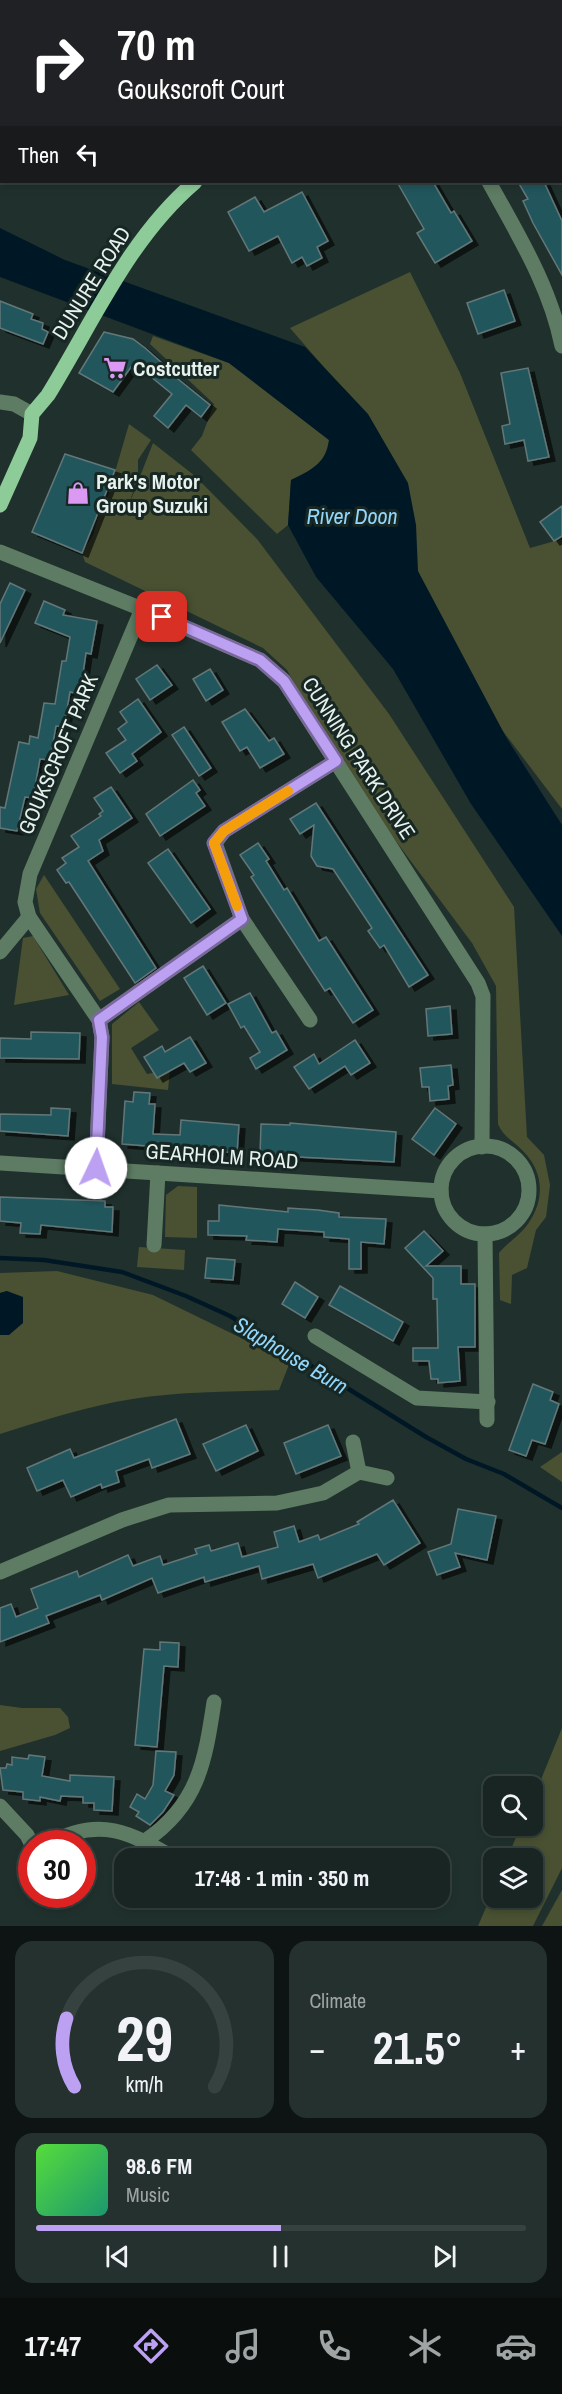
<!DOCTYPE html>
<meta charset="utf-8">
<style>
:root{--surface:#182522;--page:#25312f;--text:#f1f3f6;--muted:#9fa5a5;--line:#364240;--accent:#bca0f2}
body{margin:0;font-family:"Archivo Narrow",sans-serif;background:var(--page);color:var(--text);height:100vh;display:flex;flex-direction:column;font-size:22px;white-space:nowrap}
*{box-sizing:border-box;margin:0}
p{font-size:20px;color:var(--muted)}
.icon{flex:none;width:33px;height:33px;fill:none;stroke:currentColor;stroke-width:2;stroke-linecap:round;stroke-linejoin:round}
.map{position:relative;height:1926px;overflow:hidden}
.sheet{display:flex;flex-direction:column;gap:15px;padding:15px;background:#0d1413;flex:1}
.sheet>*{flex:none}
.hud{position:absolute;left:0px;top:0px;width:562px;height:183px;box-shadow:0 3px 9px #0003,0 0 0 2px var(--line);background:#202124;color:#fff;overflow:hidden}
.buttons{position:absolute;left:483px;top:1776px;display:grid;gap:12px}
.buttons a{display:grid;place-items:center;width:60px;height:60px;border-radius:12px;background:var(--surface);box-shadow:0 3px 9px #0003,0 0 0 2px var(--line);font-size:30px}
.speed{position:absolute;left:18px;top:1830px;display:flex;gap:12px;font-size:30px;font-weight:700;text-align:center}
.speed>*{display:grid;place-content:center;width:78px;height:78px;border-radius:50%;background:var(--surface);box-shadow:0 3px 9px #0003,0 0 0 2px var(--line);line-height:1}
.speed .limit{border:9px solid #d22;background:#fff;color:#111}
.pin{position:absolute;display:grid;place-items:center;width:51px;height:51px;color:#fff;margin:-26px;border-radius:12px;box-shadow:0 3px 9px #0006}
.me{position:absolute;width:66px;margin:-33px;rotate:3deg;stroke-linejoin:round;filter:drop-shadow(0 0 4px #0008)}
.turn{display:flex;align-items:center;gap:21px;height:126px;padding:0 18px;font-size:27px}
.turn .icon{width:78px;height:78px;stroke-width:2.5}
.turn b{display:block;font-size:42px;line-height:51px}
.then{display:flex;align-items:center;height:57px;padding:0 18px;background:#0003;gap:12px;font-size:22px}
.big{font-size:45px;font-weight:800;line-height:1.1}
.sheet .card{flex:1;display:flex;flex-direction:column;justify-content:center;gap:9px;min-width:0;padding:0 21px;border-radius:18px;background:var(--page)}
.sheet .dial{align-items:center;gap:0}
.dial svg{height:156px;overflow:visible;fill:none;stroke:var(--line);stroke-width:7;stroke-linecap:round;text-anchor:middle}
.dial text{fill:var(--text);stroke:none}
.song{display:flex;align-items:center;gap:18px}
.cover{width:72px;height:72px;border-radius:9px;background:linear-gradient(135deg,hsl(110 70% 55%),hsl(160 70% 35%))}
.played{height:6px;border-radius:3px;background:linear-gradient(90deg,var(--accent) 50%,var(--line) 50%)}
.keys{display:flex;justify-content:space-around;direction:ltr}
.heat{display:flex;justify-content:space-between;align-items:center;font-size:33px;direction:ltr}
.sheet .tiles{flex:1;display:grid;gap:15px;grid-template-columns:1fr 1fr}
.card:last-child{grid-column:span 2}
.trip{position:absolute;left:114px;top:1848px;width:336px;height:60px;border-radius:18px;background:var(--surface);box-shadow:0 3px 9px #0003,0 0 0 2px var(--line);font-weight:800;line-height:60px;text-align:center}
.menu{display:flex;height:96px;justify-content:space-around;align-items:center;background:#0a0f0e;color:var(--muted)}
.menu .icon{width:42px;height:42px}
.menu .selected{color:var(--accent)}
.menu b{font-size:27px;color:var(--text)}
.map>svg:first-child{display:block}
</style>
<div class="map">
<svg width="562" height="1926" viewBox="0 0 562 1926">
<defs>
<filter id="shadow"><feDropShadow dx="6" dy="4" stdDeviation="0" flood-color="#0009"/></filter>
</defs>
<rect width="100%" height="100%" fill="#20312d"/>
<!-- green -->
<g fill="#495132">
<polygon points="410,272 460,373 530,548 562,539 562,809 408,606 341,387 290,328"/>
<path d="M153,336L229,363L329,440C326,464 311,470 291,480L288,525L277,534L191,450L202,436L214,404L150,344Z"/>
<path d="M129,424L151,440L138,460V477L127,510L153,443L195,476L257,539L389,714L514,907L527,1137L544,1155L550,1185L546,1217L536,1230L527,1268L512,1275L511,1304L500,1300L499,1253C506,1244 515,1239 523,1230C544,1206 547,1175 523,1151C514,1141 504,1138 498,1124L496,986L472,943L336,761L287,670L263,648L85,562L82,553L93,535L101,507L108,496Z"/>
<polygon points="44,875 120,989 100,1001 40,913 36,889"/>
<polygon points="33,936 69,995 14,1005 23,938"/>
<polygon points="139,1002 159,1030 131,1048 147,1074 170,1070 168,1090 112,1084 112,1024"/>
<polygon points="178,1186 197,1187 197,1238 165,1237 166,1195"/>
<polygon points="139,1247 185,1250 184,1270 137,1267"/>
<path d="M57,1271L153,1295L290,1362L279,1390C224,1392 169,1391 115,1402C76,1410 38,1422 0,1434V1335H9L7,1291L0,1293V1273Z"/>
<polygon points="562,1452 562,1482 540,1467"/>
<polygon points="0,1705 22,1708 60,1708 68,1717 70,1728 55,1735 0,1751"/>
<polygon points="562,1728 562,1868 533,1926 478,1926 493,1891 494,1898 532,1898 532,1858 507,1858 521,1826 532,1826 533,1799"/>
<polygon points="562,1890 562,1926 542,1926"/>
</g>
<!-- water -->
<g fill="#001825">
<path d="M0,228L65,260L305,347L368,414L408,483L416,525L418,571L506,737L562,825V936L471,804L393,669L316,577L288,525L291,480C311,470 326,464 329,440L229,363L0,277Z"/>
<polygon points="7,1291 23,1297 23,1323 9,1335 0,1335 0,1293"/>
</g>
<g fill="none" stroke-linecap="round" stroke-linejoin="round">
<!-- stream -->
<polyline stroke="#001825" stroke-width="4.5" points="0,1258 44,1260 122,1272 186,1296 230,1316 268,1339 426,1437 466,1459 504,1474 562,1508"/>
</g>
<!-- building -->
<g fill="#22575d" stroke="#637779" stroke-width="1.5" filter="url(#shadow)">
<polygon points="397,182 433,182 451,213 454,211 472,241 435,263 417,233 424,229"/>
<polygon points="518,182 544,182 562,221 562,275 533,223 523,201 528,199"/>
<polygon points="302,192 328,241 317,247 322,258 307,266 302,257 292,263 278,236 249,251 228,212 255,197 264,212"/>
<polygon points="504,290 515,321 478,334 467,303"/>
<polygon points="0,301 33,314 31,319 43,323 42,329 48,332 43,344 0,328"/>
<polygon points="104,332 133,339 145,348 170,370 168,371 210,405 201,417 186,405 168,428 154,416 172,394 134,363 113,392 79,373"/>
<polygon points="528,368 549,457 528,461 524,440 505,444 502,426 510,424 501,373"/>
<polygon points="65,454 115,470 82,553 32,532"/>
<polygon points="562,506 562,536 554,541 540,522"/>
<polygon points="10,583 25,590 0,643 0,604"/>
<polygon points="44,601 65,610 63,615 97,621 91,654 86,653 80,694 70,692 64,727 56,726 50,760 40,759 33,798 25,797 17,831 0,828 0,807 5,808 19,742 29,744 30,736 38,738 44,703 55,704 62,661 66,661 70,637 35,623"/>
<polygon points="157,665 172,685 150,700 136,679"/>
<polygon points="210,669 223,690 206,701 193,679"/>
<polygon points="138,699 161,732 132,754 137,761 120,773 106,753 126,740 118,729 127,722 120,712"/>
<polygon points="245,709 269,741 274,738 284,754 260,768 247,747 240,751 222,722"/>
<polygon points="184,727 211,768 199,776 172,735"/>
<polygon points="193,780 200,790 196,793 205,806 160,836 146,814"/>
<polygon points="111,787 132,818 99,840 103,851 88,861 156,968 135,983 69,882 66,883 57,870 66,863 62,858 79,847 71,836 101,816 99,814 103,811 94,798"/>
<polygon points="316,803 428,975 409,987 384,945 380,948 368,931 372,928 333,869 317,866 311,856 314,825 300,834 290,819"/>
<polygon points="258,843 269,859 266,861 284,890 287,888 319,941 326,937 373,1010 353,1023 330,988 325,991 251,877 254,875 240,855"/>
<polygon points="168,849 210,909 191,923 148,863"/>
<polygon points="203,966 226,1003 207,1015 184,978"/>
<polygon points="250,993 272,1033 276,1031 287,1050 256,1069 250,1058 260,1052 244,1026 241,1028 228,1004"/>
<polygon points="450,1006 452,1034 428,1036 426,1009"/>
<polygon points="31,1032 80,1033 79,1059 0,1058 0,1038 31,1039"/>
<polygon points="190,1037 206,1063 190,1072 184,1063 157,1078 144,1057 162,1046 165,1052"/>
<polygon points="355,1040 370,1063 351,1075 345,1066 309,1089 294,1067 314,1054 319,1064"/>
<polygon points="451,1065 453,1085 448,1086 449,1099 430,1101 429,1087 422,1087 420,1068"/>
<polygon points="134,1092 150,1093 149,1104 155,1104 153,1134 180,1135 181,1120 239,1125 237,1153 122,1144 125,1101 133,1102"/>
<polygon points="51,1108 70,1109 68,1136 0,1131 0,1114 51,1115"/>
<polygon points="435,1108 456,1124 434,1155 412,1139"/>
<polygon points="290,1123 396,1132 394,1162 260,1155 261,1124 290,1125"/>
<polygon points="0,1197 105,1201 105,1207 113,1207 112,1232 41,1225 40,1234 20,1233 21,1223 0,1221"/>
<polygon points="219,1205 288,1212 288,1208 318,1210 339,1213 339,1217 386,1219 384,1244 361,1242 361,1269 349,1269 349,1239 324,1237 324,1232 278,1229 277,1242 246,1240 247,1236 208,1235 208,1221 219,1221"/>
<polygon points="424,1231 443,1251 426,1266 461,1266 461,1284 475,1284 475,1347 458,1347 460,1381 438,1383 438,1379 431,1379 429,1361 413,1361 413,1348 438,1348 437,1299 433,1299 433,1278 405,1248"/>
<polygon points="207,1258 235,1260 233,1280 205,1278"/>
<polygon points="295,1282 318,1297 305,1318 282,1304"/>
<polygon points="340,1286 403,1322 393,1341 329,1305"/>
<polygon points="533,1384 553,1392 550,1400 559,1404 545,1444 532,1440 526,1456 509,1450"/>
<polygon points="176,1419 190,1454 152,1468 149,1459 116,1471 119,1482 102,1488 101,1484 71,1497 63,1480 37,1491 27,1468 70,1449 74,1458"/>
<polygon points="246,1425 258,1451 216,1471 203,1444"/>
<polygon points="328,1425 341,1456 296,1474 284,1443"/>
<polygon points="393,1500 420,1543 384,1565 377,1554 318,1578 313,1564 262,1579 259,1566 205,1582 204,1577 158,1593 152,1578 102,1600 100,1595 46,1616 49,1623 0,1642 0,1608 11,1604 16,1617 38,1608 31,1589 77,1571 79,1577 128,1555 133,1566 160,1556 163,1565 197,1554 195,1549 209,1545 211,1551 238,1543 242,1557 278,1547 274,1532 294,1526 299,1542 318,1535 320,1540 359,1524 357,1522"/>
<polygon points="458,1509 496,1516 487,1560 455,1553 460,1567 437,1575 428,1552 451,1544"/>
<polygon points="160,1642 179,1643 178,1667 164,1666 157,1747 135,1745 144,1649 160,1650"/>
<polygon points="156,1751 176,1752 174,1775 165,1791 174,1795 163,1812 150,1825 136,1816 139,1812 130,1807 137,1794 145,1799 153,1785"/>
<polygon points="29,1755 45,1757 42,1776 70,1781 70,1775 114,1777 112,1811 94,1810 94,1803 83,1803 83,1797 61,1796 60,1801 40,1797 40,1801 23,1799 23,1792 3,1790 0,1768 6,1768 7,1764 12,1765 12,1757 28,1759"/>
</g>
<g fill="none" stroke-linecap="round" stroke-linejoin="round">
<!-- minor -->
<g stroke="#5e7c63" stroke-width="15">
<polyline points="157,0 159,2"/>
<polyline points="258,2 261,0"/>
<path d="M489,182C518,235 550,286 562,346"/>
<polyline points="0,402 14,404 32,414"/>
<polyline points="0,552 142,609 260,660 284,681 478,983 483,996 482,1147"/>
<polyline points="0,952 29,917"/>
<polyline points="99,1020 242,919"/>
<polyline points="310,1020 242,919 215,843 224,831 336,761"/>
<circle cx="485" cy="1190" r="44"/>
<polyline points="0,1163 441,1191"/>
<polyline points="96,1168 102,1037 99,1020 29,917 25,902 30,874 142,609"/>
<polyline points="485,1234 487,1420"/>
<polyline points="154,1245 158,1173"/>
<polyline points="315,1336 417,1398 488,1402"/>
<polyline points="353,1442 359,1472"/>
<polyline points="0,1572 122,1520 169,1505 277,1503 323,1493 359,1472 387,1478"/>
<polyline points="0,1806 27,1835 32,1845"/>
<path d="M145,1841C198,1805 205,1762 214,1702"/>
<path d="M49,1844C99,1815 131,1833 174,1858"/>
</g>
<!-- major -->
<g stroke="#8dcc98" stroke-width="15">
<polyline points="426,2 427,0"/>
<path d="M0,505L30,438L32,414L48,395C93,322 129,238 195,182"/>
</g>
</g>
<g fill="none" stroke-linecap="round" stroke-linejoin="round">
<!-- route casing -->
<g stroke="#7a689d" stroke-width="15">
<polyline id="route" points="96,1168 102,1037 99,1020 242,919 214,843 224,831 336,761 284,681 260,660 162,617"/>
</g>
<!-- route -->
<use href="#route" stroke="#bca0f2" stroke-width="10"/>
<!-- slow -->
<polyline stroke="#f59e0b" stroke-width="10" points="237,906 214,843 224,831 288,791"/>
</g>
<!-- icons -->
<defs>
<g id="supermarket-bare" transform="scale(1.8)"><path d="M-6-5.5h2.5l.6 2H6L4.5 2H-2.5L-4.4-4H-6ZM-1.5 3.2a1.3 1.3 0 1 0 .1 0ZM3 3.2a1.3 1.3 0 1 0 .1 0Z" fill="#dc99f4" stroke="#172723" stroke-width="2.5" paint-order="stroke"/></g>
<g id="shop-bare" transform="scale(1.8)"><path d="M-5-2.5h2.3a2.7 3.5 0 0 1 5.4 0H5L5.5 6h-11ZM-1.5-2.5h3a1.5 2.3 0 0 0-3 0Z" fill="#dc99f4" stroke="#172723" stroke-width="2.5" paint-order="stroke"/></g>
</defs>
<g fill-rule="evenodd">
<use href="#supermarket-bare" x="115" y="368"/>
<use href="#shop-bare" x="78" y="493"/>
</g>
<g text-anchor="middle" dominant-baseline="central" stroke-width="6" stroke-linejoin="round" paint-order="stroke">
<!-- street labels -->
<g font-size="21" fill="#e7f1ee" stroke="#172723">
<text transform="translate(91 283) rotate(-58)">DUNURE ROAD</text>
<text transform="translate(58 754) rotate(-67)">GOUKSCROFT PARK</text>
<text transform="translate(359 758) rotate(57)">CUNNING PARK DRIVE</text>
<text transform="translate(222 1156) rotate(4)">GEARHOLM ROAD</text>
</g>
<!-- poi labels -->
<g font-size="21" font-weight="bold" fill="#e7f1ee" stroke="#172723" text-anchor="start">
<text x="133" y="368">Costcutter</text>
<text x="96" y="481">Park's Motor<tspan x="96" dy="24">Group Suzuki</tspan></text>
</g>
<!-- water labels -->
<g font-size="22" font-style="italic" fill="#92d6fb" stroke="#172723">
<text x="352" y="516">River Doon</text>
<text transform="translate(291 1355) rotate(31)">Slaphouse Burn</text>
</g>
</g>
</svg>
<div class="buttons">
<a><svg class="icon" aria-label="search" viewBox="0 0 24 24"><circle cx="10" cy="10" r="6"/><path d="M15 15l6 6"/></svg></a>
<a><svg class="icon" aria-label="layers" viewBox="0 0 24 24"><path d="M12 4l9 5-9 5-9-5zM3 14l9 5 9-5"/></svg></a>
</div>
<div class="speed"><div class="limit">30</div></div>
<div class="pin" style="left:162px;top:617px;background:#d93025"><svg class="icon" aria-label="arrive" viewBox="0 0 24 24"><path d="M6 21V4h12l-3 4 3 4H6"/></svg></div>
<svg class="me" style="left:96px;top:1168px" viewBox="-20 -20 40 40"><circle r="19" fill="#fff"/><path d="M0-13L10 11 0 6-10 11z" fill="#bca0f2"/></svg>
<div class="trip">17:48 · 1 min · 350 m</div>
<div class="hud">
<div class="turn"><svg class="icon" aria-label="right" viewBox="0 0 24 24"><path d="M7 20v-9h11M14 6l5 5-5 5"/></svg><div><b>70 m</b>Goukscroft Court</div></div>
<div class="then">Then<svg class="icon" aria-label="left" viewBox="0 0 24 24"><path d="M17 20v-9H6M10 6l-5 5 5 5"/></svg></div>
</div>
</div>
<section class="sheet">
<div class="tiles">
<div class="card dial"><svg viewBox="0 0 100 80">
<path d="M14 69A42 42 0 1 1 86 69"/>
<path d="M14 69A42 42 0 0 1 10 34" stroke="#bca0f2"/>
<text x="50" y="56" font-size="32" font-weight="700">29</text>
<text x="50" y="72" font-size="11">km/h</text>
</svg></div>
<div class="card"><p>Climate</p>
<div class="heat"><a>−</a><b class="big">21.5°</b><a>+</a></div>
</div>
<div class="card">
<div class="song"><i class="cover"></i><div><b>98.6 FM</b><p>Music</p></div></div>
<div class="played"></div>
<div class="keys"><svg class="icon" aria-label="previous" viewBox="0 0 24 24"><path d="M18 5L8 12l10 7zM5 5v14"/></svg><svg class="icon" aria-label="pause" viewBox="0 0 24 24"><path d="M8 5v14M16 5v14"/></svg><svg class="icon" aria-label="next" viewBox="0 0 24 24"><path d="M6 5l10 7-10 7zM19 5v14"/></svg></div>
</div>
</div>
</section>
<nav class="menu">
<b>17:47</b>
<svg class="icon selected" aria-label="directions" viewBox="0 0 24 24"><path d="M12 3l9 9-9 9-9-9zM9 14v-3h6M13 9l2 2-2 2"/></svg>
<svg class="icon" aria-label="music" viewBox="0 0 24 24"><path d="M9 18V5l10-2v13"/><circle cx="6" cy="18" r="3"/><circle cx="16" cy="16" r="3"/></svg>
<svg class="icon" aria-label="phone" viewBox="0 0 24 24"><path d="M5 4h4l2 5-3 2q2 4 5 5l2-3 5 2v4C11 20 4 13 5 4z"/></svg>
<svg class="icon" aria-label="climate" viewBox="0 0 24 24"><path d="M12 3v18M4 7l16 10M4 17L20 7"/></svg>
<svg class="icon" aria-label="car" viewBox="0 0 24 24"><path d="M5 17H2v-5l4-1 3-4h7l3 4 3 1v5h-3M9 17h6M6 11h13"/><circle cx="7" cy="17" r="2"/><circle cx="17" cy="17" r="2"/></svg>
</nav>
